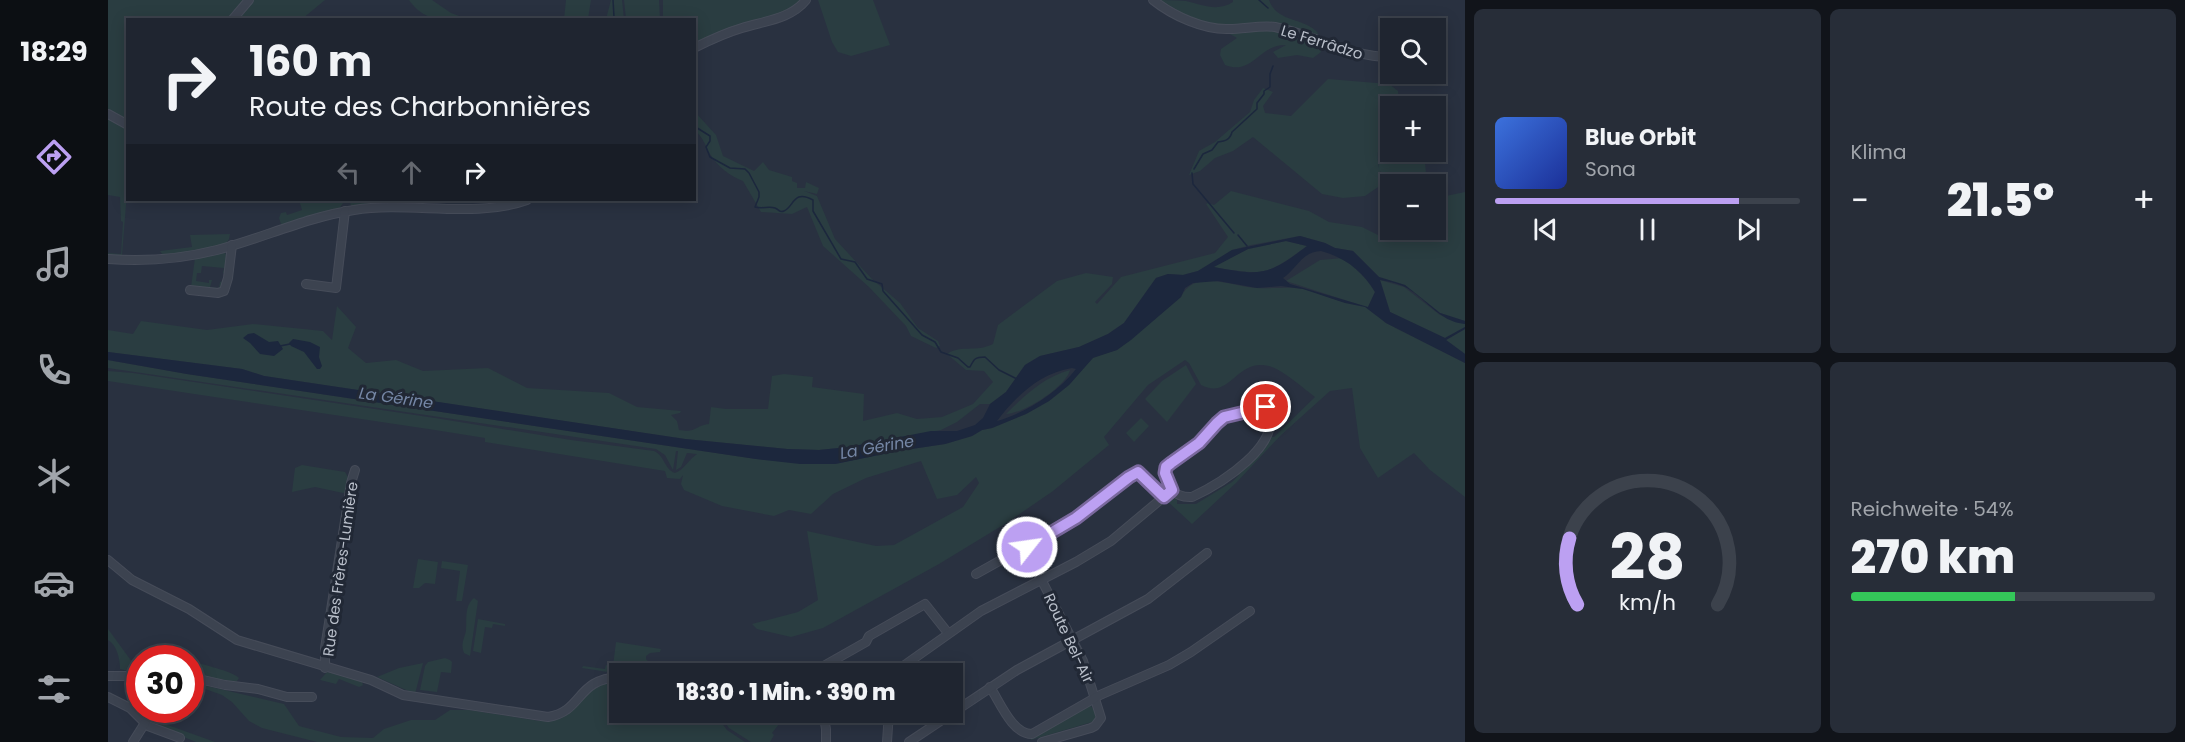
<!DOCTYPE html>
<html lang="de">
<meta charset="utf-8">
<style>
:root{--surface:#1f2530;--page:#272d38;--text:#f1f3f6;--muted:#a1a5ab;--line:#3c424c;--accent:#bca0f2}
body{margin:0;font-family:Poppins,sans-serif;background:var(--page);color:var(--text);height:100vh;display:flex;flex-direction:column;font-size:22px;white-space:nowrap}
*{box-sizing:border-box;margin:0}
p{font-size:20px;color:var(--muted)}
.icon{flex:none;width:33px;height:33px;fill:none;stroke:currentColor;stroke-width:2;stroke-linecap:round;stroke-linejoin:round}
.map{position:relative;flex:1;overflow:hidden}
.drawer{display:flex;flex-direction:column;gap:9px;padding:9px;background:#11141a;width:720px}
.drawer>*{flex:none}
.guide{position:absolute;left:18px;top:18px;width:570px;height:183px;border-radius:0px;box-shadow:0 3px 15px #0003,0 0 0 2px var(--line);background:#1f2530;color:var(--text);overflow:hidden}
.buttons{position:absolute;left:1272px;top:18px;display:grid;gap:12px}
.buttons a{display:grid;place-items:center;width:66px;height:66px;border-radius:0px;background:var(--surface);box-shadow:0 3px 15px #0003,0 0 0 2px var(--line);font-size:30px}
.speed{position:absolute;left:18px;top:645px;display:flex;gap:12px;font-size:30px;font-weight:700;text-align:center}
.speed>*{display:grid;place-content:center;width:78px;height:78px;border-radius:50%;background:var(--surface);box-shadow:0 3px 15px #0003,0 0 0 2px var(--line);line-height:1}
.speed .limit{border:9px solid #d22;background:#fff;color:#111}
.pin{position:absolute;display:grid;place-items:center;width:51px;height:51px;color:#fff;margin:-26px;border:3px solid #fff;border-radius:50%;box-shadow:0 2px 6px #0007}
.me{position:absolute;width:66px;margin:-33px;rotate:60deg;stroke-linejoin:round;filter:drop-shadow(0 0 4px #0008)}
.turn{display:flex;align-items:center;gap:21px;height:126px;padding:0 24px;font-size:27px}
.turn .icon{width:78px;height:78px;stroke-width:2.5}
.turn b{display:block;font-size:42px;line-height:51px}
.lanes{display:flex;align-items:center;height:57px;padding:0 24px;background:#0003;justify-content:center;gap:30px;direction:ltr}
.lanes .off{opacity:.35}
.big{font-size:45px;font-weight:800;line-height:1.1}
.drawer .tile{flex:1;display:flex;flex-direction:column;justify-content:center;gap:9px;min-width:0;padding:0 21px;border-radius:9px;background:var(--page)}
.drawer .dial{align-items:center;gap:0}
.dial svg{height:156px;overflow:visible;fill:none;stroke:var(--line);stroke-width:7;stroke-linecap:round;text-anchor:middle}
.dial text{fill:var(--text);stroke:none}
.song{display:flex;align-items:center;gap:18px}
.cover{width:72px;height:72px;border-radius:9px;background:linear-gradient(135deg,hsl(220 70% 55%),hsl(230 70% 35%))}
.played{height:6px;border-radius:3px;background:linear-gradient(90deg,var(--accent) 80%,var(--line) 80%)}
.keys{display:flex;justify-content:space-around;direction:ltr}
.heat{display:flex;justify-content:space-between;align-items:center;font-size:33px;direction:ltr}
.charge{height:9px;border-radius:4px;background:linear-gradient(90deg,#34c759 54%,var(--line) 0)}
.drawer .tiles{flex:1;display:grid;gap:9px;grid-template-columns:repeat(2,1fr)}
.trip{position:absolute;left:501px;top:663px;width:354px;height:60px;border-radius:0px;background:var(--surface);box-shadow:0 3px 15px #0003,0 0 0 2px var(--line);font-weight:800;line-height:60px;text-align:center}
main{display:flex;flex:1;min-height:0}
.dock{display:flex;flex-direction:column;width:108px;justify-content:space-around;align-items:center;background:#0c0f13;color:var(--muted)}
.dock .icon{width:42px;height:42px}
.dock .on{color:var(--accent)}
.dock b{font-size:27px;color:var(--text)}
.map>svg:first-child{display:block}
</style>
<main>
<nav class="dock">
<b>18:29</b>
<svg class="icon on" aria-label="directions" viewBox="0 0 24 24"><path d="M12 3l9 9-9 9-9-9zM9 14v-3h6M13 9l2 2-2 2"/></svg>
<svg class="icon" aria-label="music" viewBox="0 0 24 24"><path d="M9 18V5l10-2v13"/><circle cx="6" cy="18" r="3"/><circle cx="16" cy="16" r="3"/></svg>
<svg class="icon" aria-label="phone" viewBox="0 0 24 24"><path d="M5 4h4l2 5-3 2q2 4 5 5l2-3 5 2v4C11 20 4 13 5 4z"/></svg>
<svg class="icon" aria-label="climate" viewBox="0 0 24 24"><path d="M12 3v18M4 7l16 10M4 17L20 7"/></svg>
<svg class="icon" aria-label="car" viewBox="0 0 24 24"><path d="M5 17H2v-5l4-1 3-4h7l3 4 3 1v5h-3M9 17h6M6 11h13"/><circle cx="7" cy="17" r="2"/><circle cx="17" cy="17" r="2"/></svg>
<svg class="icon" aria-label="filters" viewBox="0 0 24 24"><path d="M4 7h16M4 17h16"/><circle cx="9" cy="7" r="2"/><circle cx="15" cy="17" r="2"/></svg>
</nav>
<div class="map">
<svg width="1357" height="742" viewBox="0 0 1357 742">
<rect width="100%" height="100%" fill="#293140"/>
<!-- green -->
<g fill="#2a3d41">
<polygon points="0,0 217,0 194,19 20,20 20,179 14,256 40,257 0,256 0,253 13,254 15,222 13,221 12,197 0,195"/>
<path d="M301,0H324L343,13L354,17L356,19C332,20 316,21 301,0Z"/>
<polygon points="458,0 483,0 480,19 456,19"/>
<polygon points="503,0 514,0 516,19 498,19"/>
<polygon points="516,0 551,0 552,19 518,19"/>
<polygon points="555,0 694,0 675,14 587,45 586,20 555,19"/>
<polygon points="710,0 765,0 782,45 743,56 730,52 724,42"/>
<path d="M1048,0C1058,0 1069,0 1078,1C1095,5 1109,12 1125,2V0H1161C1169,23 1196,17 1210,33L1205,42L1212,46L1213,52L1205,58L1189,55L1170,58L1165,52L1178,45C1151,44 1145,76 1117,65L1112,55L1113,49L1129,38L1113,29L1081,18Z"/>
<path d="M1220,79L1281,84L1290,91L1291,101L1288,106H1282C1282,130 1265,143 1271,168L1270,154L1274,138L1279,137L1282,132V152H1316L1319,184C1299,185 1285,189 1272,171L1273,185L1257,196L1235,198L1214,194L1145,137L1125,151L1107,158L1092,171L1081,175L1091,151L1107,142L1142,112L1146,100L1155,88L1165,92L1155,106L1157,113L1183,116Z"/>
<path d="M587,112L608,135L615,156L646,171L655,162L661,170L684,177V181L689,183V188H697L698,182L711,188L709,194L696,191L709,196L727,239L764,279L792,303L810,328L830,341L832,346L828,348L803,336L798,326L761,287L715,246L699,207L684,214L653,212L635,181C622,176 610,167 602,154C597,145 595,137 587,131Z"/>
<path d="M1123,191L1201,211L1221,222L1254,227L1274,237L1288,234L1289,230H1328V198L1357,192V321L1332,313L1297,285L1271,277L1245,251L1227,248L1217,243L1192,236L1143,245L1124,250L1090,271L1075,275L1060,274L1048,278L1016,323L1000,334L971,347L932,356L917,365L898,392L882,404H872L849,422L833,430L741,447L711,450L679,449L577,439L156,376L134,369L0,352V330L25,334L33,321L99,330L145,324L215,331L224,340L229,306L248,327L240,348L258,363L288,360L315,371L380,368L419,388L501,393L529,407L573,411L572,413L563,415L569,421L571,430C589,433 586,426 601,424L603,407L618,409H660L664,376L676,374L705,377L704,387L756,394L755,421L789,413L809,419L834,417L865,404L885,382L876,371L858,370L839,354C854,344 867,353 885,344L890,325L949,281L978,273L1005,277L1004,284L987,302L989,304L1013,277L1107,253L1120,237L1098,204L1100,203L1106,205Z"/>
<polygon points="191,200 237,200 231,209 176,226 173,224 171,218 173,213 178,212 179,215 194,210"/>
<polygon points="247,200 250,200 251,202 257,200 302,200 301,205 243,206 242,202"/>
<path d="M122,234C121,238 122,239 118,243C111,250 68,254 55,255L52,251L84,247L82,235Z"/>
<path d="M1178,241L1199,246C1157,277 1156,275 1104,267L1140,249Z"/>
<polygon points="116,252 120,257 117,273 115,273 116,268 94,266 93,273 89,273 88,281 101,283 101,280 104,280 102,287 111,288 112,282 116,281 116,286 111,290 83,287 87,258"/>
<path d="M1235,258C1247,268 1259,278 1267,292L1260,307L1278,323L1357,363V497L1322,470L1306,453L1270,478L1252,448L1244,388L1222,391L1172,436L1128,483L1084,524L1058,500L1063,495L1069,500V504H1088L1124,482L1131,475L1129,472L1162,437H1166L1207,397C1195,388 1177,372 1164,367C1128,355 1124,401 1093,385L1081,363L1077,360L1040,385L996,437L1001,445L945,491L900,522L831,564L715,628L683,637L649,629L644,624L690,612L710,600L699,531L768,546L786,545L855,507L871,483L868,477L849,495L829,499L813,461L758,478L725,494L703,514L681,510L666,516L614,506L576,490L573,484L575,475L572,479L559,478L557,471L377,442V438L327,430L0,381V371L25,373L327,418L463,440L546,451C557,456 556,469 567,473C576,470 581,459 589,454L579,453L573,467L568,470L570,451H568L565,470L557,455L548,449L0,368V360L79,374L648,459L727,464L790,451L837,444L864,436L874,430L884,428L918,414L941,401L961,385L985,357L1009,350L1073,297C1086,268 1125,287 1149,288C1164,289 1179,286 1195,289C1214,294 1232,303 1252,305L1178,281L1212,260Z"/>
<polygon points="1272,280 1296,287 1332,315 1357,324 1357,327 1337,338 1282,312"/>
<polygon points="1357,329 1357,354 1338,340"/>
<polygon points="1078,365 1088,384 1059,422 1037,399 1054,381"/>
<path d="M962,370C958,387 915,414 898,414C917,395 936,377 962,370Z"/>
<polygon points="1033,418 1041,426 1026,442 1018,433"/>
<polygon points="194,465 237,472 241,479 239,491 235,493 207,487 184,492 187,468"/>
<polygon points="310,559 330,562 327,584 317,583 311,588 305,588"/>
<polygon points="334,561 360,565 354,601 348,601 352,571 333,568"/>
<path d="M366,598L370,601L362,656L356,653C352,643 357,638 358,630C359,620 356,606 366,598Z"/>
<polygon points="370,619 397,624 397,626 385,624 384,628 377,627 373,653 365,651"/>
<path d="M0,629L27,666L31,668V674L12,669C12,659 9,645 0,640Z"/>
<polygon points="508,642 553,649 552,652 542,653 538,656 538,659 548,671 506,673 474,668 475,666 497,669 498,665 505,666"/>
<polygon points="337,658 342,660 344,662 343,673 333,672 329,692 312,690 317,666 320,662"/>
<path d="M82,660C94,665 125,671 131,678L129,681L126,682L83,674Z"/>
<polygon points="315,663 307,694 269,677 291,668"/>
<polygon points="219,672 254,682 255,685 251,687 231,679 228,684 212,680"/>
<polygon points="502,681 511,681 512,712 606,713 619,730 637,742 209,742 154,728 141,721 124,702 114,695 83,684 82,682 176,704 191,726 233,737 265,738 276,729 303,720 327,720 342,710 361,710 432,721 452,719 467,708 488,685"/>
<polygon points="978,706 983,706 988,712 987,719 984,722 923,740 922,737 932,734"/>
<polygon points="610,713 695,713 678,721 675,719 664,733 666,735 662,742 643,742 621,728"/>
<polygon points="43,724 57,724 107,742 88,742"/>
</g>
<!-- water -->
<g fill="#1c273d" fill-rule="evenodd">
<path d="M1192,236L1217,243L1227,248L1245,251L1271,277L1297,285L1332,313L1357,321V324C1330,322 1317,296 1295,286C1288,283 1279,281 1272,280L1282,312L1337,338L1357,327V329L1338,340L1357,354V363L1278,323L1257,307L1237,303L1195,289L1173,286L1149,288L1110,281L1085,283L1077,288L1073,297L1023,340L1009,350L985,358L961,385L941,401L918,414L884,428L874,430L864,436L837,444L790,451L727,464H692L648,459L79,374L0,360V352L134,369L156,376L577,439L679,449L711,450L741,447L823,431H849L867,425L875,418L882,404L898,392L917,365L932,356L971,347L1000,334L1016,323L1048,278L1060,274L1075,275L1090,271L1124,250ZM1178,241L1199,246C1160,276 1153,276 1106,267L1140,249ZM1213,251C1236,257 1255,271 1267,292L1260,307L1182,284L1175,278C1189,269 1193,252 1213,251ZM964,368L968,369C948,394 919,412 889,421C908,396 932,373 964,368Z"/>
<polygon points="146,333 161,342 170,341 175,349 166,356 152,354 142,343 135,338 140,334"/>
<polygon points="185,339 202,342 212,347 211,357 214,366 212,369 209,369 196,352 183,346 181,343"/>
</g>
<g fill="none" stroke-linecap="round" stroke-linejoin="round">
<!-- stream -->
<g stroke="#1c273d" stroke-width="1.5">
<polyline points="505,0 506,17 510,20"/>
<polyline points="1151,0 1160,8"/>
<path d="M586,126L602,136V141L598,147L602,157L622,168L637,169L641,173L651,192V197L647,207C654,209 661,206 667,208C672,210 671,213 676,211C686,207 685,189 705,200V211L733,259L747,262L759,279L774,284L775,291L814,335L827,342L833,352L850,358L860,367H862C866,359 867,357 877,357L891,370L909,379"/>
<path d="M1086,169L1095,154L1104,150L1110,142C1117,141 1122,140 1124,132L1149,109V103L1156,94V91L1162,87V74L1165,66"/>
<polyline points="1084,173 1085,184 1126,233"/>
<polyline points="1130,235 1139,246"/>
<polyline points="172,346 182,344"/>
</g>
<!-- minor casing -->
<g stroke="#464c59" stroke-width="10">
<g id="minor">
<path d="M1045,0C1065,16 1096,30 1121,29C1136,29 1153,25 1167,27C1206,35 1242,57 1282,57"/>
<polyline points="124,20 141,0"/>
<path d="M586,48C602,40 617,33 634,28C656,21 683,19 698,0"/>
<polyline points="1317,81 1320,74"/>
<polyline points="0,114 20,125"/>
<path d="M0,259C37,262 73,259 109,250C155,238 199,217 246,210C302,201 366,219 419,200"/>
<polyline points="198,284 228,288 237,211"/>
<polyline points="82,290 110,293 116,291 120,278 124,245"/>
<path d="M1155,407L1160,408C1176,445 1112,484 1084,497C1067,498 1053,485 1058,467L1091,443L1109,423L1116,417Z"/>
<polyline points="919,547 933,579 975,661 993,718 987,726 983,728 934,742"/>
<path d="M0,560L24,580L81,609L129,640L263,680L295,695L440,717C476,711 467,679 512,677"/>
<polyline points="868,574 968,518 1021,477 1030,472 1056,497"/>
<polyline points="217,668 217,648 243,483 247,470"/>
<polyline points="705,672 758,642 761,636 817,604 840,633"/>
<polyline points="586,674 654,670 677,674"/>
<polyline points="784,674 873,611 968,562 1003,541 1064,490"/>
<polyline points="0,676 32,676"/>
<polyline points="82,677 117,685 150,689 179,697 204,697"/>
<path d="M882,687C892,702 904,734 924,734L992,695L1061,665L1083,652L1142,611"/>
<polyline points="0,697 22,708 40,726 72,738"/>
<polyline points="715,712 718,729 718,742"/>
<polyline points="25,742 37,723"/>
<polyline points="779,742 781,712"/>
<polyline points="801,742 909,670 1040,599 1099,553"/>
</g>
</g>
<!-- minor -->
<use href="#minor" stroke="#3c4350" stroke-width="8"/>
</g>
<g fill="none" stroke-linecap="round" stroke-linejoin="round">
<!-- route casing -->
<g stroke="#7a689d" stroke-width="15">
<polyline id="route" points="919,547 968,518 1021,477 1030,472 1056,497 1064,490 1057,473 1058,467 1063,463 1091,443 1109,423 1116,417 1158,407"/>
</g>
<!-- route -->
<use href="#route" stroke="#bca0f2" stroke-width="10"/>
</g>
<g text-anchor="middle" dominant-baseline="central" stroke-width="6" stroke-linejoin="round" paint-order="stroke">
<!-- street labels -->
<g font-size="15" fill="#b9bfca" stroke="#212835">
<text transform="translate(1214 42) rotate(17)">Le Ferrâdzo</text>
<text transform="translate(232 569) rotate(-82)">Rue des Frères-Lumière</text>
<text transform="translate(961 638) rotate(65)">Route Bel-Air</text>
</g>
<!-- water labels -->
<g font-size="16" font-style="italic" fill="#7587a6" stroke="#212835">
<text transform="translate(288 398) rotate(8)">La Gérine</text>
<text transform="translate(769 447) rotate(-10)">La Gérine</text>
</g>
</g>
</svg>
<div class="buttons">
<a><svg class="icon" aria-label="search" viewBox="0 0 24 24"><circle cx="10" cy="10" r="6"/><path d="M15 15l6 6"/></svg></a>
<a>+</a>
<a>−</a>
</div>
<div class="speed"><div class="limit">30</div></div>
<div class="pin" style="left:1158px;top:407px;background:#d93025"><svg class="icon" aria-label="arrive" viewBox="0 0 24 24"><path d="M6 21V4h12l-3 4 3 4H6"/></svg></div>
<svg class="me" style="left:919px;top:547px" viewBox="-20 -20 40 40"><circle r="17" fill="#bca0f2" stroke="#fff" stroke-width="3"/><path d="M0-11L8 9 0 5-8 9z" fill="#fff"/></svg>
<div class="trip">18:30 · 1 Min. · 390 m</div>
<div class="guide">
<div class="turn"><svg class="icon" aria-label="right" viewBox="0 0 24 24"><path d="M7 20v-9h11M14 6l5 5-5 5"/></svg><div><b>160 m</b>Route des Charbonnières</div></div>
<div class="lanes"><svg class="icon off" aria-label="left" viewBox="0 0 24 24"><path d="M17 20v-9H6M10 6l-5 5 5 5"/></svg><svg class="icon off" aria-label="ahead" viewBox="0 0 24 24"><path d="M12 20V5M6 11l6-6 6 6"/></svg><svg class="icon" aria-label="right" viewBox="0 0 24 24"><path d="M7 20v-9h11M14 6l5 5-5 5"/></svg></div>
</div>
</div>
<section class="drawer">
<div class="tiles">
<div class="tile">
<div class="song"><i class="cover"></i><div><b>Blue Orbit</b><p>Sona</p></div></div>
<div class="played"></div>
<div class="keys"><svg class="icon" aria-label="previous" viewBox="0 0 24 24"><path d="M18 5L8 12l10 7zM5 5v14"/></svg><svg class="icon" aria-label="pause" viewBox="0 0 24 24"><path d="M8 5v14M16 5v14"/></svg><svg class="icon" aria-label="next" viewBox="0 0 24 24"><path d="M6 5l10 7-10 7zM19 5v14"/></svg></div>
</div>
<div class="tile"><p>Klima</p>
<div class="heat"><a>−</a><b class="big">21.5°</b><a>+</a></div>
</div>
<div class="tile dial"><svg viewBox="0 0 100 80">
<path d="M14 69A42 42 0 1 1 86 69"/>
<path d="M14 69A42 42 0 0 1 10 35" stroke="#bca0f2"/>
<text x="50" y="56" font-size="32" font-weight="700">28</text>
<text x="50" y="72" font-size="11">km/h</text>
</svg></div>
<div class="tile"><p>Reichweite · 54%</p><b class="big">270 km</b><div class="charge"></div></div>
</div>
</section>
</main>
